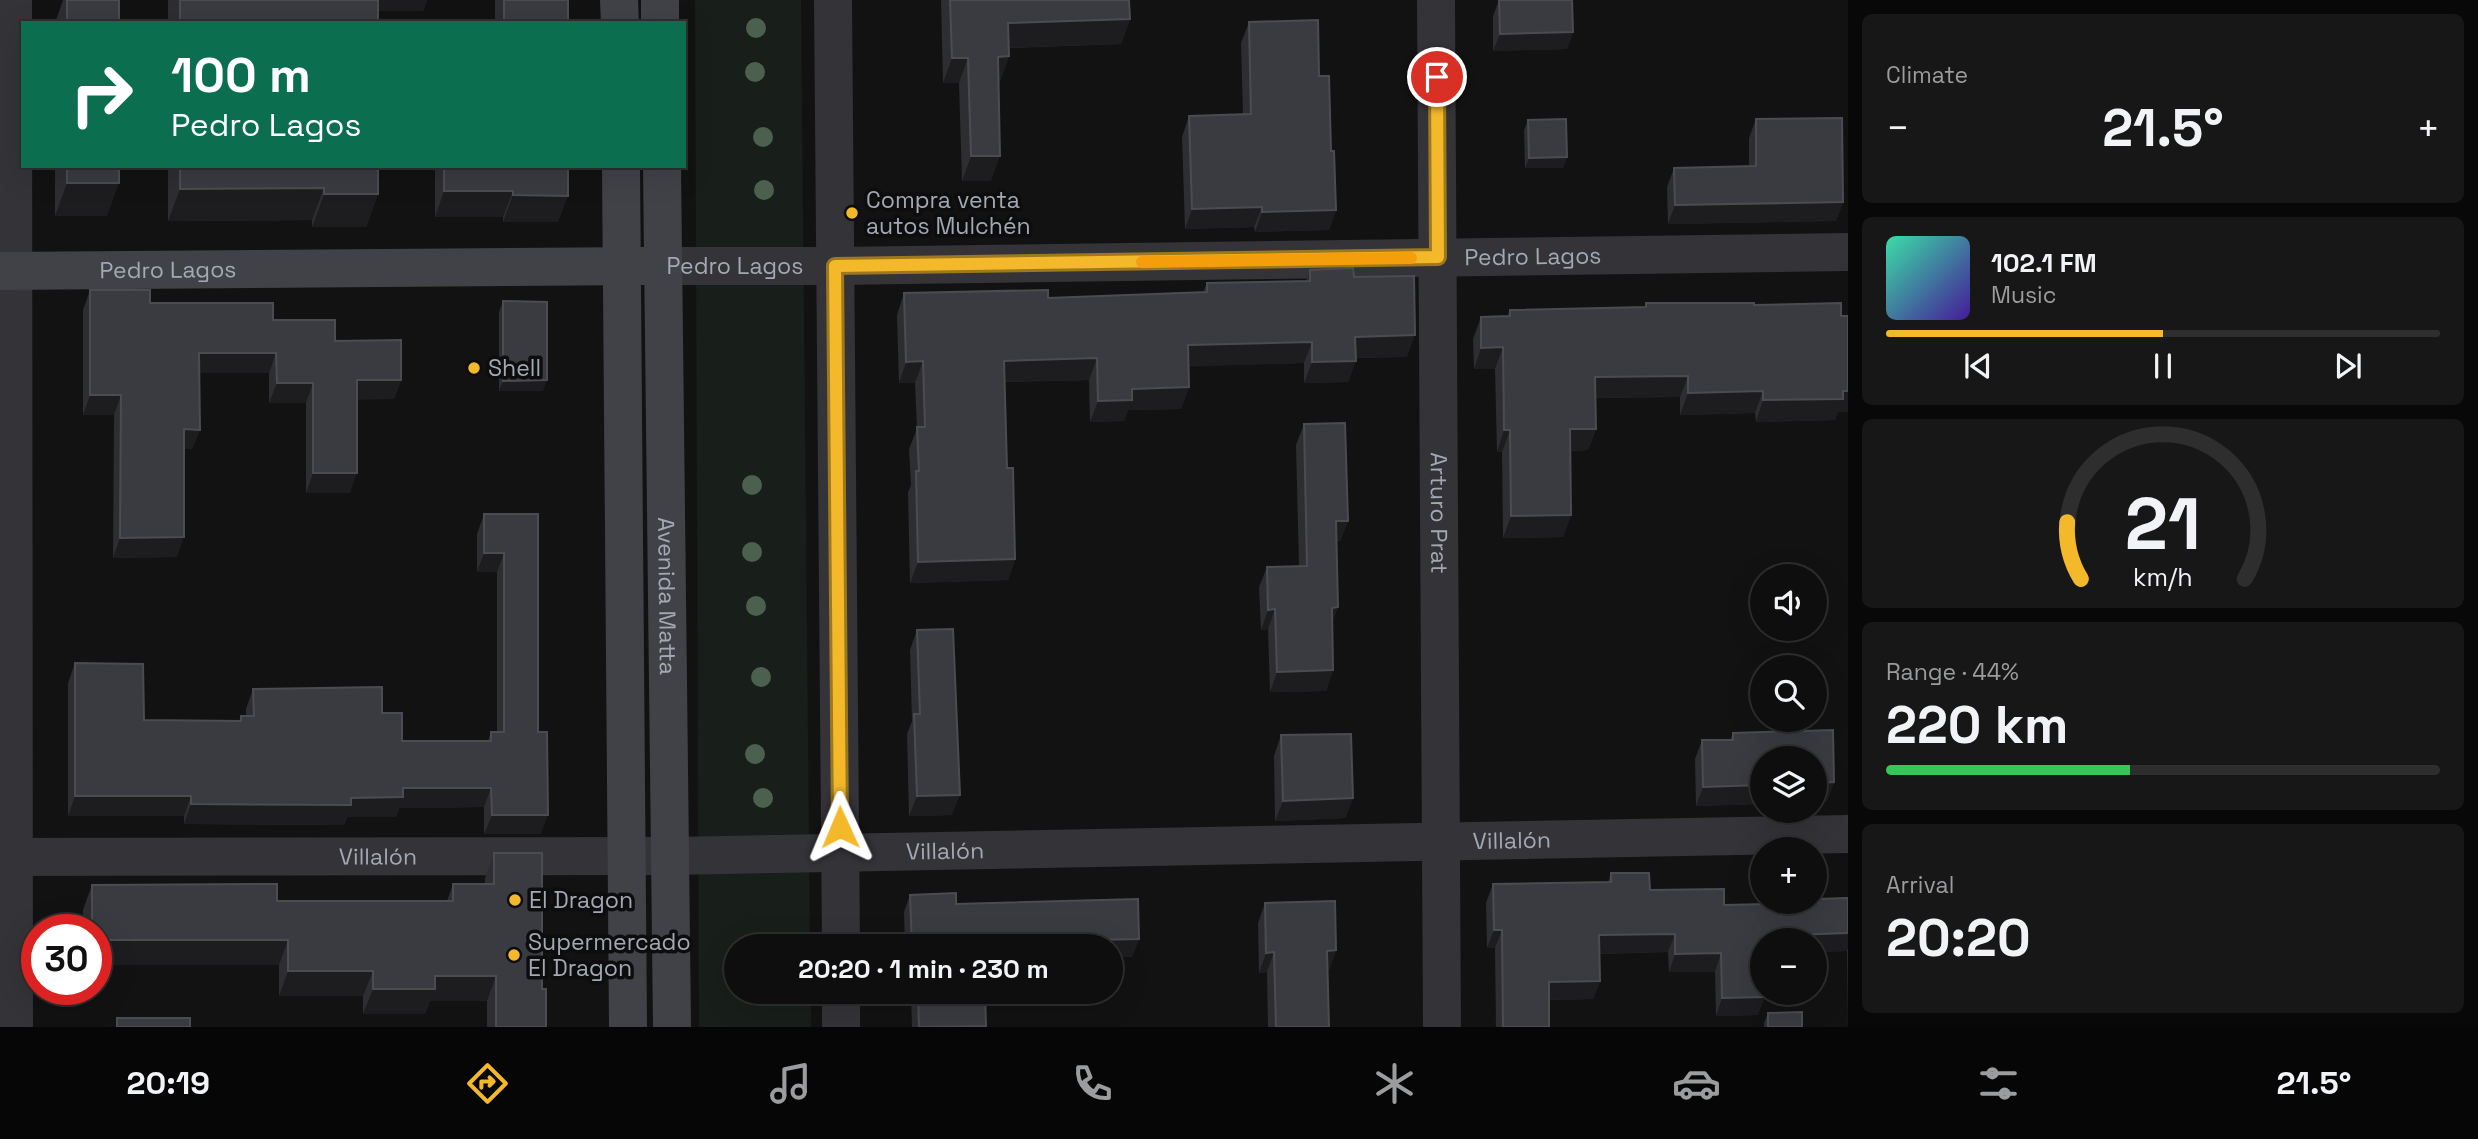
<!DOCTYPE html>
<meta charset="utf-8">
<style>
:root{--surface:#0e0e0e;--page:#171717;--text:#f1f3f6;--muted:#9b9c9e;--line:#2e2e2e;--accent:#f3b92b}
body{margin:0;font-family:"Space Grotesk",sans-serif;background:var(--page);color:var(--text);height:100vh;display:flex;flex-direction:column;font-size:26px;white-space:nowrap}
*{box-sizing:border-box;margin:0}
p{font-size:23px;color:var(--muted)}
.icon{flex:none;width:38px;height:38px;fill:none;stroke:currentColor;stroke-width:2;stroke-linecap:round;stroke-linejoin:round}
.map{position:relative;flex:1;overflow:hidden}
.panel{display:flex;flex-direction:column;gap:14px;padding:14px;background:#080808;width:630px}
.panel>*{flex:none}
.banner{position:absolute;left:21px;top:21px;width:665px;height:147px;border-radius:0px;box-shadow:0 7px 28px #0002,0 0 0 2px var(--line);background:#0b6e4f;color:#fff;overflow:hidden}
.fabs{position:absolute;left:1750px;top:564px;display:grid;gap:14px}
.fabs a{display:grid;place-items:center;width:77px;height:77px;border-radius:50%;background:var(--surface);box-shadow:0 7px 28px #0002,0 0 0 2px var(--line);font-size:35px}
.speed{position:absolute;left:21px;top:914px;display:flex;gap:14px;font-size:35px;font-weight:700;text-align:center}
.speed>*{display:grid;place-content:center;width:91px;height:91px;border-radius:50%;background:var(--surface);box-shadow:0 7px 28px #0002,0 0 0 2px var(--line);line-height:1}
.speed .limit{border:10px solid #d22;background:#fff;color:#111}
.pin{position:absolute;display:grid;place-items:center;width:60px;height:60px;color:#fff;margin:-30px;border:4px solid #fff;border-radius:50%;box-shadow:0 2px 7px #0007}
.me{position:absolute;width:77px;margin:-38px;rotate:359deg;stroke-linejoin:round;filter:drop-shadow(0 0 5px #0008)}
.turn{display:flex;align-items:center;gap:24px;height:147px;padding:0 35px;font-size:32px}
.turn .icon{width:91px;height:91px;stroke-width:2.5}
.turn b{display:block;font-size:49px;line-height:60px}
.big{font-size:52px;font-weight:600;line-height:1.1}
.panel .card{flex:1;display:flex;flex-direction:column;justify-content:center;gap:10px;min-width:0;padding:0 24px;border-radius:10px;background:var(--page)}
.panel .dial{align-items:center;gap:0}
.dial svg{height:182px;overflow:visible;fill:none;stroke:var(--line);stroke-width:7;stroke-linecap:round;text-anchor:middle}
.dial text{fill:var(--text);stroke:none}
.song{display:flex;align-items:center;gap:21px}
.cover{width:84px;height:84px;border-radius:10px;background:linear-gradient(135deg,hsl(160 70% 55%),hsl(260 70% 35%))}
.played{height:7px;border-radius:4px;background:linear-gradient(90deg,var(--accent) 50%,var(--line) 50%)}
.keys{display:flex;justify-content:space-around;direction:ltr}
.heat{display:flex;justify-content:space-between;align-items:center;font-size:38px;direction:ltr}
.charge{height:10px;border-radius:5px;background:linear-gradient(90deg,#34c759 44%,var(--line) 0)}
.trip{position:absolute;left:724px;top:934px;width:399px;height:70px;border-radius:35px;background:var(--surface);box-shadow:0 7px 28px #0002,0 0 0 2px var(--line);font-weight:600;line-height:70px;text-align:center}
.tab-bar{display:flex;height:112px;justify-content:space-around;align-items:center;background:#060606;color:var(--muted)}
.tab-bar .icon{width:49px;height:49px}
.tab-bar .active{color:var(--accent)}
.tab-bar b{font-size:32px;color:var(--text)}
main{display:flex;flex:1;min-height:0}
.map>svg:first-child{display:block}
</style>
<main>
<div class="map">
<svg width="1848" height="1027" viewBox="0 0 1848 1027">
<rect width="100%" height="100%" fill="#121213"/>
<!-- green -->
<polygon fill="#181e19" points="695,0 801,0 810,947 737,947 737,992 811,992 811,1027 699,1027"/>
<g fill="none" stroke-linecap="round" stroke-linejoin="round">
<!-- minor -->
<g stroke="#333338" stroke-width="38">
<polyline points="13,0 14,1027"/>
<polyline points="833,0 841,947"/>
<path id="s1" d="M1436,0L1442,1027"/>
<path id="s2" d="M663,266H835L1848,252"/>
<path id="s3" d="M670,856L1848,834"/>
<polyline points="841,992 841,1027"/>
</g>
<!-- tertiary -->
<path stroke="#333338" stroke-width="38" id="s4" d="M0,857L670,856"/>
<!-- secondary -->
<g stroke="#414248" stroke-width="38">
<polyline points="619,0 620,23"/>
<polyline points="660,0 660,23"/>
<polyline points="621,166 628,1027"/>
<path id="s5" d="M662,166L672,1027"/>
<path id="s6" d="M0,271L645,266"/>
</g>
</g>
<!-- trees -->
<g fill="#4b604e">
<circle cx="756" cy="28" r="10"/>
<circle cx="755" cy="72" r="10"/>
<circle cx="763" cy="137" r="10"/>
<circle cx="764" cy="190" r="10"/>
<circle cx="752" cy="485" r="10"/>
<circle cx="752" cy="552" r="10"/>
<circle cx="756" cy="606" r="10"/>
<circle cx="761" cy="677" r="10"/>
<circle cx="755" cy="754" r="10"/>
<circle cx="763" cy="798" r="10"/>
</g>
<!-- wall -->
<g fill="#2e2e32">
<polygon points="63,0 119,0 119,23 55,23"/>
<polygon points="168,0 427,0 423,11 378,11 378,23 168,23"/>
<rect x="495" y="0" width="73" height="23"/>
<polygon points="941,0 1129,0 1130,19 1121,44 1009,48 1009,56 1000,81 998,82 991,181 962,181 959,83 943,83"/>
<polygon points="1499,0 1572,0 1573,32 1567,49 1493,51 1493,16"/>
<polygon points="1249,22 1319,76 1331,151 1336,210 1329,230 1255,232 1254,227 1185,229 1182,137 1189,116 1243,115 1241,43"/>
<polygon points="1756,119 1843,202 1836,221 1668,224 1667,187 1674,168 1749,166 1749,138"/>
<polygon points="1528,120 1567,157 1563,168 1525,168 1524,130"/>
<polygon points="55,166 119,166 107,216 55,216"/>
<polygon points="168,166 378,166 378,194 366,227 312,227 312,220 168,221"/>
<polygon points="435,166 568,166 558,222 503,222 503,217 435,217"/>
<polygon points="1310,270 1354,277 1407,357 1356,358 1348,382 1304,383 1304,363 1188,366 1189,387 1181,409 1128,410 1124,421 1090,422 1089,380 1004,382 1007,468 1015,559 1008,580 910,583 908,492 911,485 909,449 917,429 915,383 899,383 897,315 904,293 1048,298 1203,292 1207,283 1306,281"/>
<polygon points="90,290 150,303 273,320 335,341 401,380 394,399 357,399 350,493 306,493 306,403 269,403 269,373 199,373 200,430 192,449 184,449 177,557 113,558 114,415 83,415 83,310"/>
<polygon points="503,301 543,391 499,391 499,312"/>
<polygon points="1646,303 1754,305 1841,316 1848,316 1848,412 1838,412 1835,420 1756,422 1755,413 1680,415 1680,397 1596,398 1596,429 1588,450 1570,451 1571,515 1563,537 1503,538 1502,452 1497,452 1495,369 1474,369 1473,339 1481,317 1507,316 1510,310 1645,307"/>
<polygon points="1304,424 1348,521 1340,541 1336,541 1338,607 1332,622 1333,670 1326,691 1270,692 1268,629 1261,630 1259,587 1267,567 1299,566 1296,445"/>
<polygon points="484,514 538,514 538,732 541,834 484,834 484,807 399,808 396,817 347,817 344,825 184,824 184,816 68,816 68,683 75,663 144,720 239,721 241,716 246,716 246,709 253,689 382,713 402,741 488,741 491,732 497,732 497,572 477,572 477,534"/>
<polygon points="917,630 952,815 909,816 907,734 912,721 910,650"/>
<polygon points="1833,730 1834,782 1827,801 1815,802 1815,758 1762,758 1762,804 1696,806 1695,759 1702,740 1730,740 1733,733"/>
<polygon points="1281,735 1353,798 1345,818 1275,821 1274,756"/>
<polygon points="494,853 542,989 546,1027 487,1027 487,1001 430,1001 425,1014 363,1014 363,996 279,996 279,965 96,965 96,929 83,929 83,910 92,885 277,901 447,901 453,884 485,884 485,878"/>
<polygon points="1611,873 1650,890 1724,905 1817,903 1818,899 1848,898 1848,1027 1847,951 1815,952 1815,940 1762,940 1758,1015 1716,1016 1715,972 1669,972 1668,952 1599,954 1600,981 1593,999 1549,1000 1549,1027 1496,1027 1495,948 1487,948 1486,903 1493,884 1608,882"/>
<polygon points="956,893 956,904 1138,899 1139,939 1132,957 1111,957 1111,947 905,947 904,912 910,895"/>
<polygon points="1265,903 1336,950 1329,970 1328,970 1329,1027 1268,1027 1267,972 1259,973 1258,923"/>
<polygon points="911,992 985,992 986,1027 912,1027"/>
<polygon points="1768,1013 1802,1027 1764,1027 1764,1023"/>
</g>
<!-- shaded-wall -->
<g fill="#1d1d20">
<polygon points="373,0 427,0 423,11 368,11"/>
<polygon points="1130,19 1121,44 999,48 1008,23"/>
<polygon points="1573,32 1567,49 1493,51 1500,34"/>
<polygon points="1009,56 1000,81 989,82 998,57"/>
<polygon points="952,58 968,58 959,83 943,83"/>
<polygon points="971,156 1000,156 991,181 962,181"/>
<polygon points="1567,157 1563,168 1525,168 1529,158"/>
<polygon points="67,183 119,183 107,216 55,216"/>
<polygon points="324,188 312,220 168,221 180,189"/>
<polygon points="444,191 513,191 503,217 435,217"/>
<polygon points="324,194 378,194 366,227 312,227"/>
<polygon points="513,195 568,196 558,222 503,222"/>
<polygon points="1843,202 1836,221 1668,224 1675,205"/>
<polygon points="1262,207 1254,227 1185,229 1192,209"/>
<polygon points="1336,210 1329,230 1255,232 1262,212"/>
<polygon points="1415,335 1407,357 1347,358 1355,337"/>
<polygon points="1312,342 1304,363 1180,367 1188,345"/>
<polygon points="1503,347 1495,369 1474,369 1481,348"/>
<polygon points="199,353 276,353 269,373 192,373"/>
<polygon points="1097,358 1089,380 996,382 1004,361"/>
<polygon points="923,361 915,383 899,383 906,362"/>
<polygon points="1356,361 1348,382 1304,383 1312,362"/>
<polygon points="1688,376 1680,397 1587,398 1595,377"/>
<polygon points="357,380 401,380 394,399 350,400"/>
<polygon points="547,380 543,391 499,391 503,381"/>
<polygon points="277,383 313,383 306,403 269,403"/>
<polygon points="1189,387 1181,409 1128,410 1124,421 1090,422 1098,401 1132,389"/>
<polygon points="1763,391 1755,413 1680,415 1688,393"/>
<polygon points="1843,391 1848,391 1848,412 1838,412 1835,420 1756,422 1763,400"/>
<polygon points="90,395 121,395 114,415 83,415"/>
<polygon points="184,429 200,430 192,449 177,449"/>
<polygon points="1570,429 1596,429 1588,450 1562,451"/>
<polygon points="1504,430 1510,430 1502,452 1497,452"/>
<polygon points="313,473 357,473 350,493 306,493"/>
<polygon points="1571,515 1563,537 1503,538 1511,516"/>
<polygon points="1336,521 1348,521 1340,541 1328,542"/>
<polygon points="184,537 177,557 113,558 120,538"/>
<polygon points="484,553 504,553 497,572 477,572"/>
<polygon points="1015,559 1008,580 910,583 918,562"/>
<polygon points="1338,607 1330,628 1332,608"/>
<polygon points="1275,609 1268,629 1261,630 1268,610"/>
<polygon points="1333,670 1326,691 1270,692 1277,672"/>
<polygon points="1834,782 1827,801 1815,802 1815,783"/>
<polygon points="1762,785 1762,804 1696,806 1703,787"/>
<polygon points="403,788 491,788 484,807 399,808 396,817 347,817 344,825 184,824 191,804 351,798"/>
<polygon points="960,795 952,815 909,816 917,796"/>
<polygon points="75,796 191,796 184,816 68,816"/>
<polygon points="1353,798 1345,818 1275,821 1283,801"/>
<polygon points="492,815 548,815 541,834 484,834"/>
<polygon points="1494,930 1502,930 1495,948 1487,948"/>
<polygon points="1848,933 1848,948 1847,951 1815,952 1815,940 1762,940 1764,936"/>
<polygon points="1675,934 1668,952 1592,954 1599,935"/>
<polygon points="1139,939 1132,957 1111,957 1111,947 1090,947 1093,940"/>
<polygon points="96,940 288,940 279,965 96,965"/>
<polygon points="1336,950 1329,970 1320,971 1327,951"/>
<polygon points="1274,952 1267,972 1259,973 1266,953"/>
<polygon points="1721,953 1715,972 1669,972 1675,954"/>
<polygon points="288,971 373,971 363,996 279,996"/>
<polygon points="435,976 496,976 487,1001 430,1001 425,1014 363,1014 373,989"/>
<polygon points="1600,981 1593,999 1542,1000 1549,982"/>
<polygon points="1765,997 1758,1015 1716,1016 1722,998"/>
</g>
<!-- building -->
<g fill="#3a3b40" stroke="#4b4c52" stroke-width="2">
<rect x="67" y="0" width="52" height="23"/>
<rect x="180" y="0" width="198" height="23"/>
<rect x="504" y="0" width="64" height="23"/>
<polygon points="950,0 1129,0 1130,19 1008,23 1009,56 998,57 1000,156 971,156 968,58 952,58"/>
<polygon points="1499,0 1572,0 1573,32 1500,34"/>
<polygon points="1318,20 1319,76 1329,76 1331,151 1334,151 1336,210 1262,212 1262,207 1192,209 1189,116 1251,114 1249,22"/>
<polygon points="1842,118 1843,202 1675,205 1674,168 1756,166 1756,119"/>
<polygon points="1566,119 1567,157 1529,158 1528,120"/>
<rect x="67" y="166" width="52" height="17"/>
<polygon points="180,166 378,166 378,194 324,194 324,188 180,189"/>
<polygon points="444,166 568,166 568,196 513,195 513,191 444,191"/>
<polygon points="1353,268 1354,277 1414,276 1415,335 1355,337 1356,361 1312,362 1312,342 1188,345 1189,387 1132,389 1132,400 1098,401 1097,358 1004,361 1007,468 1013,468 1015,559 918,562 916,471 919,471 917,427 925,427 923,361 906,362 904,293 1048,290 1048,298 1207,292 1207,283 1310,281 1310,270"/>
<polygon points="90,290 150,290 150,303 273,303 273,320 335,320 335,341 401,340 401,380 357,380 357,473 313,473 313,383 277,383 276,353 199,353 200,430 184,429 184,537 120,538 121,395 90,395"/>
<polygon points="503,301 547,302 547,380 503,381"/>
<polygon points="1646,303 1754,303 1754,305 1841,303 1841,316 1848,316 1848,391 1843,391 1843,399 1763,400 1763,391 1688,393 1688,376 1595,377 1596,429 1570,429 1571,515 1511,516 1510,430 1504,430 1503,347 1481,348 1481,317 1510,316 1510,310 1646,307"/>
<polygon points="1345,423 1348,521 1336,521 1338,607 1332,608 1333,670 1277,672 1275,609 1268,610 1267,567 1307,566 1304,424"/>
<polygon points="484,514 538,514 538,732 547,732 548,815 492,815 491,788 403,788 403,797 351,798 351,805 191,804 191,796 75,796 75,663 143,664 144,720 241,721 241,716 254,716 253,689 382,687 382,713 402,713 402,741 491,741 491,732 504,732 504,553 484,553"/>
<polygon points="953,629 960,795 917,796 914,714 920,714 917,630"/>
<polygon points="1833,730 1834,782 1815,783 1815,758 1762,758 1762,785 1703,787 1702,740 1733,740 1733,733"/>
<polygon points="1351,734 1353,798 1283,801 1281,735"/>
<polygon points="494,853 542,853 542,989 546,989 546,1027 496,1027 496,976 435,976 435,989 373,989 373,971 288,971 288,940 96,940 96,929 92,929 92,885 277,884 277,901 453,901 453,884 494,884"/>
<polygon points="1611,873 1649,873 1650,890 1724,889 1724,905 1818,903 1818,899 1848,898 1848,933 1764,936 1764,940 1762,940 1762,992 1765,992 1765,997 1722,998 1721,953 1675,954 1675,934 1599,935 1600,981 1549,982 1549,1027 1503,1027 1502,930 1494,930 1493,884 1611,882"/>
<polygon points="956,893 956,904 1138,899 1139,939 1093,940 1093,947 912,947 910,895"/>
<polygon points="1335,901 1336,950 1327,951 1329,1027 1276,1027 1274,952 1266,953 1265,903"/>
<polygon points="918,992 985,992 986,1026 919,1027"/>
<polygon points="1802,1012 1802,1027 1768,1027 1768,1013"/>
<rect x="117" y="1018" width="73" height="9"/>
</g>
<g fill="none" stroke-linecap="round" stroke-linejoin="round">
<!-- route casing -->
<g stroke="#9e781c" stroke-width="18">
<polyline id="route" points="840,827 835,266 1438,257 1437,77"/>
</g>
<!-- route -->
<use href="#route" stroke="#f3b92b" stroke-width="12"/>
<!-- slow -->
<polyline stroke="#f59e0b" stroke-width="12" points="1142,262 1411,258"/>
</g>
<!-- markers -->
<g fill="#f3b92b" stroke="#0d0d0e" stroke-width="2.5">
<circle cx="852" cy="213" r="7"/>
<circle cx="474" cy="368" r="7"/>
<circle cx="515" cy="900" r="7"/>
<circle cx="514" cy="955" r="7"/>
</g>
<g text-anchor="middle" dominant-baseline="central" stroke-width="7" stroke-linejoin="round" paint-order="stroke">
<!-- poi labels -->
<g font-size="23" fill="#a3a8b4" stroke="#0d0d0e" text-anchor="start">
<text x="866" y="200">Compra venta<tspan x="866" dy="26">autos Mulchén</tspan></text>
<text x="488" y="368">Shell</text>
<text x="529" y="900">El Dragon</text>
<text x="528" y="942">Supermercado<tspan x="528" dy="26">El Dragon</tspan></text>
</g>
<!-- street labels -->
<g font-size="23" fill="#a3a8b4" stroke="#0d0d0e">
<text stroke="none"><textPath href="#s2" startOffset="870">Pedro Lagos</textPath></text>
<text stroke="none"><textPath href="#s2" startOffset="72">Pedro Lagos</textPath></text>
<text stroke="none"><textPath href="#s6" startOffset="168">Pedro Lagos</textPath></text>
<text stroke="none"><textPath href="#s1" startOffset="513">Arturo Prat</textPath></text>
<text stroke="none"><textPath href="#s5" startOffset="430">Avenida Matta</textPath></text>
<text stroke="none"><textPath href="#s3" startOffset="842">Villalón</textPath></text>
<text stroke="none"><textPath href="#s3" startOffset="275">Villalón</textPath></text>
<text stroke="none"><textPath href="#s4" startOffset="378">Villalón</textPath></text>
</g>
</g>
</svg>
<div class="fabs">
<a><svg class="icon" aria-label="sound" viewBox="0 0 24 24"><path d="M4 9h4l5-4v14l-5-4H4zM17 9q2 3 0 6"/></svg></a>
<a><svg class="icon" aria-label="search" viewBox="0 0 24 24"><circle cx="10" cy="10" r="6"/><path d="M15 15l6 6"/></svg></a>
<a><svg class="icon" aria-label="layers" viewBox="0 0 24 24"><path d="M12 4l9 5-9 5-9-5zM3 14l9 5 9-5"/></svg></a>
<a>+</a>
<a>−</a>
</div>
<div class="speed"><div class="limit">30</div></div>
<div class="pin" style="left:1437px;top:77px;background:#d93025"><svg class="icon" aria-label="arrive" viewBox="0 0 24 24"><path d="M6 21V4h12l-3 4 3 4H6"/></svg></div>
<svg class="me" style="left:840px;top:827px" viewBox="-20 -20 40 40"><path d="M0-17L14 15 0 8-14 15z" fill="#f3b92b" stroke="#fff" stroke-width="4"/></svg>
<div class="trip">20:20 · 1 min · 230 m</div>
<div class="banner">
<div class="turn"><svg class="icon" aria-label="right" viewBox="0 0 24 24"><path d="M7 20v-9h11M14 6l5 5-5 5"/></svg><div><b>100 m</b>Pedro Lagos</div></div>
</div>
</div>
<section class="panel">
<div class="card"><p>Climate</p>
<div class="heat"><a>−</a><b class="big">21.5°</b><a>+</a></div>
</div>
<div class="card">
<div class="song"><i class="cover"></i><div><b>102.1 FM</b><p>Music</p></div></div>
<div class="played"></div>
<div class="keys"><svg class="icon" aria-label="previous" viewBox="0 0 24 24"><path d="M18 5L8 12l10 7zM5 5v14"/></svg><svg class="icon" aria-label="pause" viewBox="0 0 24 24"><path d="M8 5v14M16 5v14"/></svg><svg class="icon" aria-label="next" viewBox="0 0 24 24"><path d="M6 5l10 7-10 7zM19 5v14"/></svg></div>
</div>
<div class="card dial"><svg viewBox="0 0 100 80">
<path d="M14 69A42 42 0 1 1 86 69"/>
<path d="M14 69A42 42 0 0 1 8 44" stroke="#f3b92b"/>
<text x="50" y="56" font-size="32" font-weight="700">21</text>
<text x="50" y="72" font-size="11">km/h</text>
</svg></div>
<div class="card"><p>Range · 44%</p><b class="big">220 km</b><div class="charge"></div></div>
<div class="card"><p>Arrival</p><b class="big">20:20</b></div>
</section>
</main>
<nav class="tab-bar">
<b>20:19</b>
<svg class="icon active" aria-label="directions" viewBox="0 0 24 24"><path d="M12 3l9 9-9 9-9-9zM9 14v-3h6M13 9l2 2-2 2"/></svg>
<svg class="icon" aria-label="music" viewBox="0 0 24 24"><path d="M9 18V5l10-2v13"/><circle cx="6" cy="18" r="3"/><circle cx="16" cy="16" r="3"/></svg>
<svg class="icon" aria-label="phone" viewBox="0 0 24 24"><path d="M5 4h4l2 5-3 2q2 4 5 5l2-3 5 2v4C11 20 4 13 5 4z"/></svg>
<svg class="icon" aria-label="climate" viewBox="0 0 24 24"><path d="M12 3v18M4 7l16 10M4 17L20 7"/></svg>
<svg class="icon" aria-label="car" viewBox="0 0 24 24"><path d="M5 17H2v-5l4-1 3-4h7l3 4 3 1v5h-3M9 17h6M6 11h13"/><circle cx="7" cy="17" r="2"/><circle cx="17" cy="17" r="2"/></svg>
<svg class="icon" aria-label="filters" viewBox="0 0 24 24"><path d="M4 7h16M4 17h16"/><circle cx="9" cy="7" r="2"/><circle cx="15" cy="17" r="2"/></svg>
<b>21.5°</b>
</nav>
